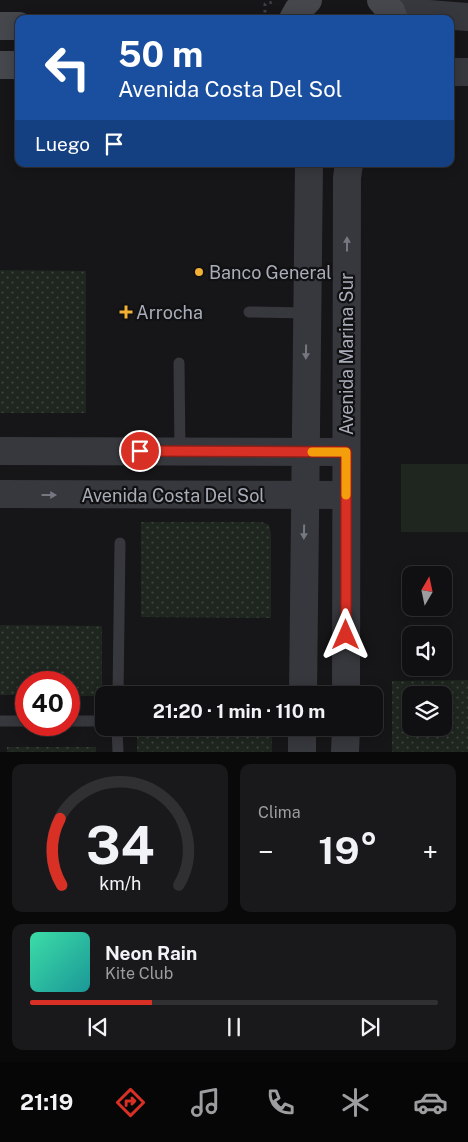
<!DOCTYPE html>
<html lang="es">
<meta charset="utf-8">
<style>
:root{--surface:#101012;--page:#19191b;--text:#f1f3f6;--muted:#9c9d9f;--line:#303032;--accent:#d93025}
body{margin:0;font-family:"Public Sans",sans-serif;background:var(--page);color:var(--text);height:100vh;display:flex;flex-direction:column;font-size:19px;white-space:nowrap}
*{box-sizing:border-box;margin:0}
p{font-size:16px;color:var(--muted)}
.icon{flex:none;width:28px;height:28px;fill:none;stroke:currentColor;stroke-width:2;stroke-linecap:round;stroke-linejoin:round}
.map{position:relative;height:752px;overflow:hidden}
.panel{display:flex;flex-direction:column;gap:12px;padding:12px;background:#09090a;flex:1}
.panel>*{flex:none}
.guide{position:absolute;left:15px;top:15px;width:439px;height:152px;border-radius:10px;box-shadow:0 2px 12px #0003,0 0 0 1px var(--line);background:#1a4fa0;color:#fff;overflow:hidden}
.needle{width:32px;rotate:9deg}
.fabs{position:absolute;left:402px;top:566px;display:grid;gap:10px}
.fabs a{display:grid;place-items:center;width:50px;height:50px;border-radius:10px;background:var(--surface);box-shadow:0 2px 12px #0003,0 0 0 1px var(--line);font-size:25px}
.speed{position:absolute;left:15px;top:671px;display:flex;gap:10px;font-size:25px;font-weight:700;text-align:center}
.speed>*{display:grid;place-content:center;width:65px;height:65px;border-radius:50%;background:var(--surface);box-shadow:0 2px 12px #0003,0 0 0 1px var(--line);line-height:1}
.speed .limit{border:8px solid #d22;background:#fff;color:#111}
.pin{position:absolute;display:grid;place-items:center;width:42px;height:42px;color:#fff;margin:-21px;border:2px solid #fff;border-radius:50%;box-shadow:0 1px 5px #0007}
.me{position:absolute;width:55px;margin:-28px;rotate:0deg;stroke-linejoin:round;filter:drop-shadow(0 0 4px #0008)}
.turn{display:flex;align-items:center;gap:18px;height:105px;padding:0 20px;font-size:22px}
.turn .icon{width:65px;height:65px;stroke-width:2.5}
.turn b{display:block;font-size:35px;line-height:42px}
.then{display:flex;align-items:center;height:48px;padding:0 20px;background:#0003;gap:10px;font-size:19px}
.big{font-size:38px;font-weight:700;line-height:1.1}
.panel .tile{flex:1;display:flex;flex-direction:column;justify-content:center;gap:8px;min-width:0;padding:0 18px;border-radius:10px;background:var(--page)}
.panel .dial{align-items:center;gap:0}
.dial svg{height:130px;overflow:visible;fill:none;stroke:var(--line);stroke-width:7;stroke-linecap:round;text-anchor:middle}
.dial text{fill:var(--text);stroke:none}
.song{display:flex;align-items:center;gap:15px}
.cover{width:60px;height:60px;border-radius:8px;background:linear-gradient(135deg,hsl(160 70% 55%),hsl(180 70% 35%))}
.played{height:5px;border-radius:2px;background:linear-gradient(90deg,var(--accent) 30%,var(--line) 30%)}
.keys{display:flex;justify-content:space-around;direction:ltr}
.heat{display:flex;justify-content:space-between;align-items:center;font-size:28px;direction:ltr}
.panel .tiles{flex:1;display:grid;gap:12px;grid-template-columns:1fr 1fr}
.tile:last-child{grid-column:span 2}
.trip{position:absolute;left:95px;top:686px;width:288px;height:50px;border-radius:10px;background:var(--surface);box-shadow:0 2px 12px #0003,0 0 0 1px var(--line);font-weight:700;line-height:50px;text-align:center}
.dock{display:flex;height:80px;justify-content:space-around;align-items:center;background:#060607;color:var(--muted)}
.dock .icon{width:35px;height:35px}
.dock .current{color:var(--accent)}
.dock b{font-size:22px;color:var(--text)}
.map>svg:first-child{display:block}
</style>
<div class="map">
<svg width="468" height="752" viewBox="0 0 468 752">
<defs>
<pattern id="grass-dots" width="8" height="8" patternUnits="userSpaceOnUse" patternTransform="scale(1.25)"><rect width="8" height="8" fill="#1e261f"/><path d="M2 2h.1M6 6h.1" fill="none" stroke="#3c433d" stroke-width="1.8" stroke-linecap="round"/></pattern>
</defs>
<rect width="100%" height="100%" fill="#161618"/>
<!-- grass -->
<g fill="url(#grass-dots)" fill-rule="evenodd">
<polygon points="0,270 86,271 86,413 0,413"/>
<polygon points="141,522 262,522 269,525 271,534 271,618 141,617"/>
<polygon points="0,625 102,626 102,696 69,696 69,682 26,682 26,695 0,695"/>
<path d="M468,680V752H392V681ZM411,695H444V728H411Z"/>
<rect x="137" y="728" width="135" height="24"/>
<rect x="7" y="747" width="89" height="5"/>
</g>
<!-- pitch -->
<rect fill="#1e261f" x="401" y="464" width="67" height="68"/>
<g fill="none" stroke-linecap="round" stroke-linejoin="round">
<!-- path -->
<polyline stroke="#3d3f44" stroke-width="3" stroke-dasharray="2.5 4" stroke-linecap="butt" points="265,19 265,4 273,2"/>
<!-- service -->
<g stroke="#37383d" stroke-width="11">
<polyline points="249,312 307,313"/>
<polyline points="179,363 180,451"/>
<polyline points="118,695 120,543"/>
<polyline points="0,721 26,721"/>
<polyline points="69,721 104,721"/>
<polyline points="117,728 118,752"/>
</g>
<!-- tertiary -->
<g stroke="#37383d" stroke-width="28">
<polyline points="391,11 468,17"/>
<polyline points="450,72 468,72"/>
<polyline points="0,451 346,452"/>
<polyline points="0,494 346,495"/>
<polyline points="303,695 309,164"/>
<polyline points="346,695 347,178 349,164"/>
<polyline points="302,752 302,728"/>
<polyline points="345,752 346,728"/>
</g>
<!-- secondary -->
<g stroke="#45474d" stroke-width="28">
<polyline points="381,0 391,11 394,19"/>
<polyline points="293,19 298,10 308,0"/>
<polyline points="0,26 19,26"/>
<polyline points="0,65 19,65"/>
</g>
</g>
<!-- one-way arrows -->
<defs><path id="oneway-solid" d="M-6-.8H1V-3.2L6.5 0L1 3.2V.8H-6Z" transform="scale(1.25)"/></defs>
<g fill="#757881">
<use href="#oneway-solid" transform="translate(347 244) rotate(-90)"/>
<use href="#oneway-solid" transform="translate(306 352) rotate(91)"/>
<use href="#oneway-solid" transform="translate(49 495)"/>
<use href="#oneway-solid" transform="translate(304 532) rotate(91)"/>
</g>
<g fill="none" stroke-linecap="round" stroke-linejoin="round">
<!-- route casing -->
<g stroke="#8d1f18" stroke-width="12">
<polyline id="route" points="140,451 346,452 346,635"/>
</g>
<!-- route -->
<use href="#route" stroke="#d93025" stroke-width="9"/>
<!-- slow -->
<polyline stroke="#f59e0b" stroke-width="9" points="312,452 346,452 346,495"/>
</g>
<!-- markers -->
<g fill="#f2b134" stroke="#111113" stroke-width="2">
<circle cx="199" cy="272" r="5"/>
<path d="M123.5 304.5h5v5h5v5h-5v5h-5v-5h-5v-5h5z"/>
</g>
<g text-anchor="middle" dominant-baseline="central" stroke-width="4.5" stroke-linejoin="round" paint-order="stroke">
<!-- poi labels -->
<g font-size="18" fill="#a8adb8" stroke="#111113" text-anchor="start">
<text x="209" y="272">Banco General</text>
<text x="136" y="312">Arrocha</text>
</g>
<!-- street labels -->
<g font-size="18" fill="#a8adb8" stroke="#111113">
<text transform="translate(346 354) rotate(-90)">Avenida Marina Sur</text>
<text x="173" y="495">Avenida Costa Del Sol</text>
</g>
</g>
</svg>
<div class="fabs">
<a><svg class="needle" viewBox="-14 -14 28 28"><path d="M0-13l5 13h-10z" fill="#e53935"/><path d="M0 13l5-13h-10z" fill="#9c9d9f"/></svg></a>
<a><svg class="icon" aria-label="sound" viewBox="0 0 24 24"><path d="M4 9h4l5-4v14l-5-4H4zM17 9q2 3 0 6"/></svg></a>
<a><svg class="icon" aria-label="layers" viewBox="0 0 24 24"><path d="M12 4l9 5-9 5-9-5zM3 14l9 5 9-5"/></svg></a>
</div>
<div class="speed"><div class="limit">40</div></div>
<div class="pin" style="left:140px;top:451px;background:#d93025"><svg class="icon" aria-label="arrive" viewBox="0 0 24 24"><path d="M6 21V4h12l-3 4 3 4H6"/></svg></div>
<svg class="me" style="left:346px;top:635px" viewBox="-20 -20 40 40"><path d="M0-17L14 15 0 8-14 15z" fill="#d93025" stroke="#fff" stroke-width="4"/></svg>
<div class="trip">21:20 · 1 min · 110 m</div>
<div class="guide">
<div class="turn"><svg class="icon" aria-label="left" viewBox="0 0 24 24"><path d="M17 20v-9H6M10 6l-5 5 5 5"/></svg><div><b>50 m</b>Avenida Costa Del Sol</div></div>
<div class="then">Luego<svg class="icon" aria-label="arrive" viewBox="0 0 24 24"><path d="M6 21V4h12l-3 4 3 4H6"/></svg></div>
</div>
</div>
<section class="panel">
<div class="tiles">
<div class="tile dial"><svg viewBox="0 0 100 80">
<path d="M14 69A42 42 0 1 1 86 69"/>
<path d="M14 69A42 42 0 0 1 13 28" stroke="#d93025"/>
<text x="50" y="56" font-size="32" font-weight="700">34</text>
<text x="50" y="72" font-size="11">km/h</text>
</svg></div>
<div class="tile"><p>Clima</p>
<div class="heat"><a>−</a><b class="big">19°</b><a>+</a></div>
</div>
<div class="tile">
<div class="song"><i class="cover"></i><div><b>Neon Rain</b><p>Kite Club</p></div></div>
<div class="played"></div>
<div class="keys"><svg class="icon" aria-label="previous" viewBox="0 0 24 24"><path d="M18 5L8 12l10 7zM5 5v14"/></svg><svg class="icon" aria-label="pause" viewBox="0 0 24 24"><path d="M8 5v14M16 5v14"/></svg><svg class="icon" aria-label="next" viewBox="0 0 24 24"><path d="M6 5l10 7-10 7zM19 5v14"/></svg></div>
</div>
</div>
</section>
<nav class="dock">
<b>21:19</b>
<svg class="icon current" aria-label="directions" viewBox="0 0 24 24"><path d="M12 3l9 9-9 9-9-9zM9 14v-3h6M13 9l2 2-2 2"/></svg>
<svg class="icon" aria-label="music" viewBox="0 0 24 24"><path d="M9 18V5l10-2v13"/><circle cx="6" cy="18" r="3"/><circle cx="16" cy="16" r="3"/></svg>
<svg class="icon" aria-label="phone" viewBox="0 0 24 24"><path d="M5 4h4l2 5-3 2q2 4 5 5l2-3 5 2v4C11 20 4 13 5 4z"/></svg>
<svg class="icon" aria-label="climate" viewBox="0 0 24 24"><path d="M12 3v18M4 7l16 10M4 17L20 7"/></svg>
<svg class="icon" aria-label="car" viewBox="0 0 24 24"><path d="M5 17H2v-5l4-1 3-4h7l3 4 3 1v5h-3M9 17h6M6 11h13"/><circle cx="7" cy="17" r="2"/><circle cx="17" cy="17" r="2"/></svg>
</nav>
